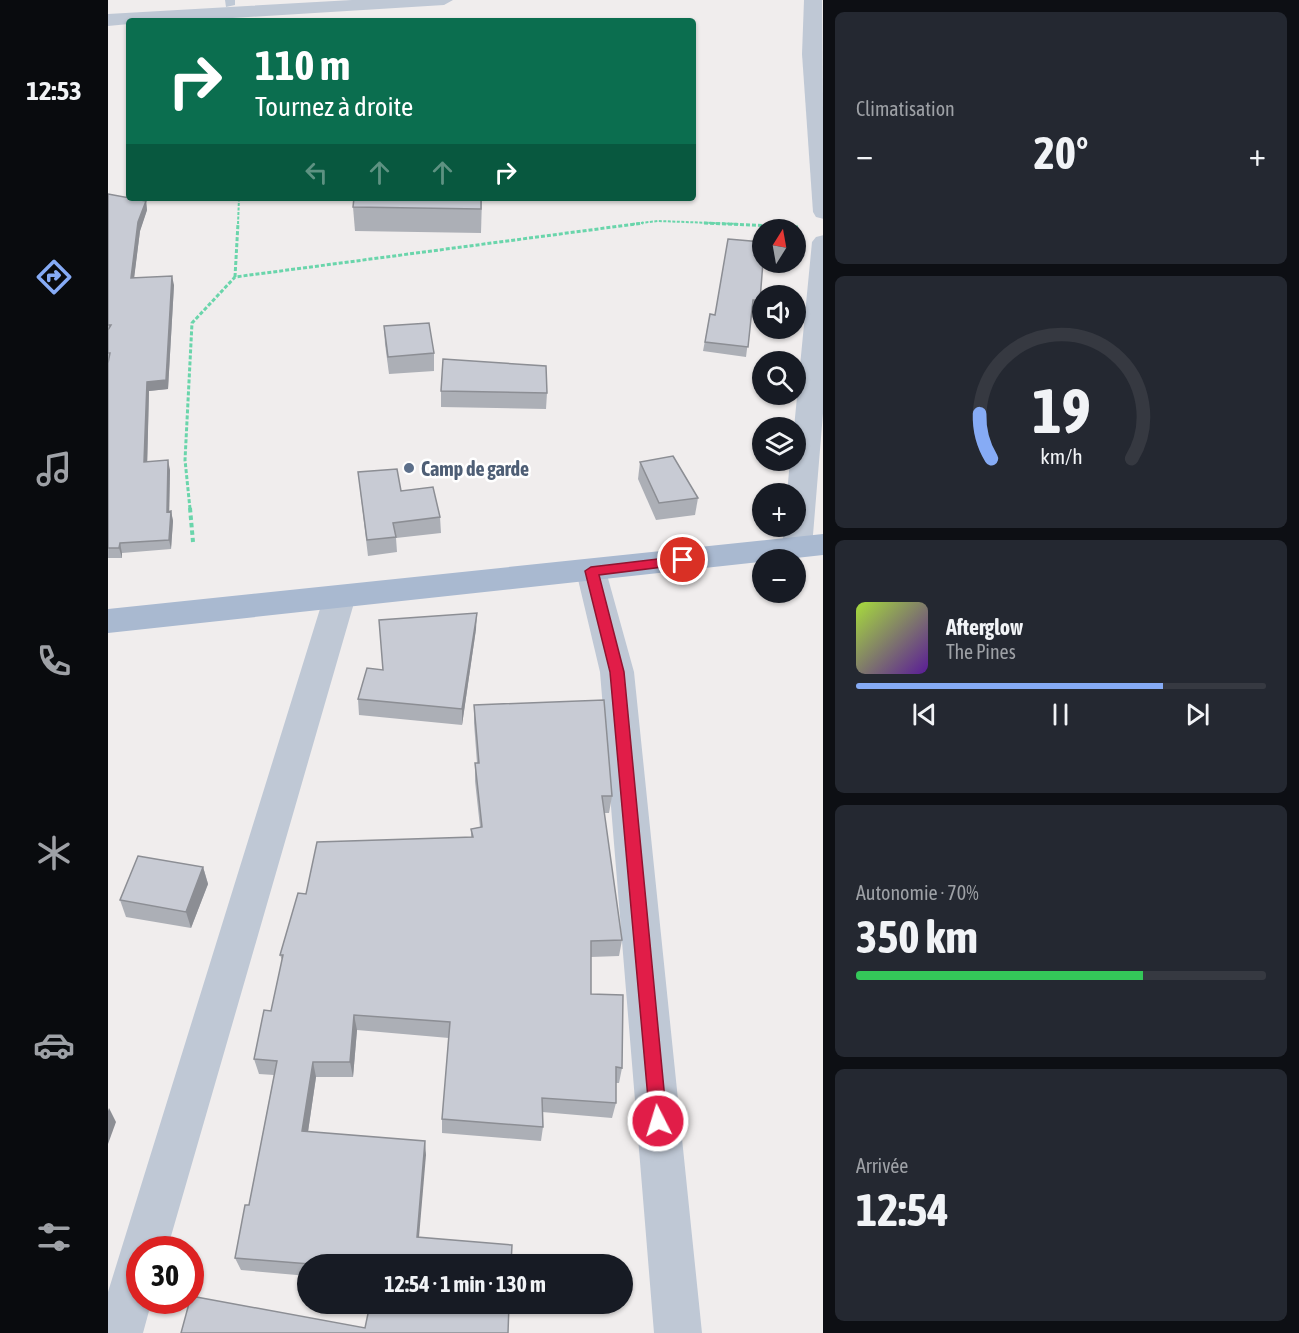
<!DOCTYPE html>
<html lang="fr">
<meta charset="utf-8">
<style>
:root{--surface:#171b24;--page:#242831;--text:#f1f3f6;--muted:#9ea1a6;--line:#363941;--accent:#86abf5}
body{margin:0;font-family:"Asap Condensed",sans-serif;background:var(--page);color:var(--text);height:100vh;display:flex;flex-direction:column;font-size:22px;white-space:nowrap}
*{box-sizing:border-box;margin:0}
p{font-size:20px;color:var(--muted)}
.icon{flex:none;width:33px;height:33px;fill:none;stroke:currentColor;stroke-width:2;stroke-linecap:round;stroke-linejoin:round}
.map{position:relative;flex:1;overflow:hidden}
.sheet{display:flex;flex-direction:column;gap:12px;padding:12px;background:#0d0f14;width:476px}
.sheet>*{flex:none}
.banner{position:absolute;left:18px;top:18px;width:570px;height:183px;border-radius:6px;box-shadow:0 2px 4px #0004;background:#0b6e4f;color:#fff;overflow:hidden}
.needle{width:39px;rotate:11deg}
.buttons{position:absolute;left:644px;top:219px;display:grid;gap:12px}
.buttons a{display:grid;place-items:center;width:54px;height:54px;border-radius:50%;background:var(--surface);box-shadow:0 2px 4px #0004;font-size:30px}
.speed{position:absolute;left:18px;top:1236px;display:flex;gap:12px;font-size:30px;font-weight:700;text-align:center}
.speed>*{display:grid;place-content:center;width:78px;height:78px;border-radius:50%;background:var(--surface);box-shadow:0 2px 4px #0004;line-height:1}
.speed .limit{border:9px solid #d22;background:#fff;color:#111}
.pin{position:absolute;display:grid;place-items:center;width:51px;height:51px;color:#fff;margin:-26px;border:3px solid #fff;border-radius:50%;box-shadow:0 2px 6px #0007}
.me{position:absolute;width:66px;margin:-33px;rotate:355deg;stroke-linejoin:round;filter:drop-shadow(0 0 4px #0008)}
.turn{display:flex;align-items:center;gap:21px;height:126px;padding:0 30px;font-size:27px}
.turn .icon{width:78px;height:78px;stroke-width:2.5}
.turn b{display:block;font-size:42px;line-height:51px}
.lanes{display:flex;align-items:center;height:57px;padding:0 30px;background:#0003;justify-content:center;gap:30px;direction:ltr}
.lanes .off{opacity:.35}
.big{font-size:45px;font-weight:700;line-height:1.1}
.sheet .widget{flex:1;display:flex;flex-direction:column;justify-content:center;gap:9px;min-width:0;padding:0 21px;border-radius:9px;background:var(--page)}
.sheet .dial{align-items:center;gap:0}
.dial svg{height:156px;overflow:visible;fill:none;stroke:var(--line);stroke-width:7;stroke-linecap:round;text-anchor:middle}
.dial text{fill:var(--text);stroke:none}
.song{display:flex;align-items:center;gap:18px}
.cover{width:72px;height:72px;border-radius:9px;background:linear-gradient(135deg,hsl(80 70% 55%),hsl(270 70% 35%))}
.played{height:6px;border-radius:3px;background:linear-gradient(90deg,var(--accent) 75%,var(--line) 75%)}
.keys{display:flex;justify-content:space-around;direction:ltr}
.heat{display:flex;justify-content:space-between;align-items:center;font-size:33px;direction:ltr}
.charge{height:9px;border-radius:4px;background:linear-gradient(90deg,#34c759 70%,var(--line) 0)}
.trip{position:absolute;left:189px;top:1254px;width:336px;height:60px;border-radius:30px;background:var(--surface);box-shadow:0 2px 4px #0004;font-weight:700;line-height:60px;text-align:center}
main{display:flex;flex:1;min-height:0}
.menu{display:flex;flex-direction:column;width:108px;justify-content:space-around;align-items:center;background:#090b0e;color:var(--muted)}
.menu .icon{width:42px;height:42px}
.menu .current{color:var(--accent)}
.menu b{font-size:27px;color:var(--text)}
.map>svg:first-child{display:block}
</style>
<main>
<nav class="menu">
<b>12:53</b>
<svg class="icon current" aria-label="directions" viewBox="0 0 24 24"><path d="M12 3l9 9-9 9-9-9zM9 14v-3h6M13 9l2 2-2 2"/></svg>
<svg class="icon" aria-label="music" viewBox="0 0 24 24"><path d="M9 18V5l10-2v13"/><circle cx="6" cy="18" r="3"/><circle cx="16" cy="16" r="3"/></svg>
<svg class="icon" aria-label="phone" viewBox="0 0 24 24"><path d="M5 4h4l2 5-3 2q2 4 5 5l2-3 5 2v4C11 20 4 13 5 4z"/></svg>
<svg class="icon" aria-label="climate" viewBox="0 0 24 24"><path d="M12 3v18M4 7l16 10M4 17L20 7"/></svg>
<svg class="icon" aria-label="car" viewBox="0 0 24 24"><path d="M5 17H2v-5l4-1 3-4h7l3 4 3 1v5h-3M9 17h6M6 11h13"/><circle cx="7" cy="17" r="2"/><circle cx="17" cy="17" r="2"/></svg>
<svg class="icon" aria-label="filters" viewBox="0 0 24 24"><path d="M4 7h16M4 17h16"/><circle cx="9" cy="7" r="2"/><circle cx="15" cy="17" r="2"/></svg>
</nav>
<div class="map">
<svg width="716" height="1333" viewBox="0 0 716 1333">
<rect width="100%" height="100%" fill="#f0eded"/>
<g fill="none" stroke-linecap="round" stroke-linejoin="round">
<!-- path-far2 -->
<g stroke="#6ad5ab" stroke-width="2" stroke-dasharray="3 1.5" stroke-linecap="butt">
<polyline points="130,224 131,198"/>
<polyline points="524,224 550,221 631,224"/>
</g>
<!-- path-far1 -->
<g stroke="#6ad5ab" stroke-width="3" stroke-dasharray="4 2" stroke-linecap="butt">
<polyline points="596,223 691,227"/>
<polyline points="127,277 130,223"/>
<polyline points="82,509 77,460 84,323 127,277 535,223"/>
</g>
<!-- path -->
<polyline stroke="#6ad5ab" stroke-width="4" stroke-dasharray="4.5 3" stroke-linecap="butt" points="82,508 85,542"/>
<!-- lane -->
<polygon fill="#bfc8d5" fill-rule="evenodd" points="117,0 127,0 127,5 118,7"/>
<!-- street -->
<g fill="#bfc8d5" fill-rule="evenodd">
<polygon points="244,0 345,0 336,5 77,21 21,21 21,24 0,26 0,14"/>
<polygon points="696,0 714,0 716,219 708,217 705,212 694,54"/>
<polygon points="716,235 716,401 704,547 700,554 689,558 678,554 674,547 676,526 687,526 687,494 679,494 682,460 687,460 686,428 704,242 708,237"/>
<polygon points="483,560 494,563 498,571 526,672 594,1333 546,1333 492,672 468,571 472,563"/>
<polygon points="232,585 243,588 248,596 59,1250 32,1250 32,1300 44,1300 35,1333 0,1333 0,1292 13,1250 216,596 221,588"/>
</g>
<!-- primary -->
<polygon fill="#a9b9d0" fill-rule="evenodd" points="716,534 716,555 0,633 0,609"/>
</g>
<!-- wall -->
<g fill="#acafb6">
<polygon points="0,194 38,201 39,210 32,231 26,277 66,285 60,389 41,391 39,462 62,470 61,512 63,511 65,521 63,549 14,553 14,558 0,558"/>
<polygon points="374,198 373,233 247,231 245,207"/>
<polygon points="620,239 652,300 650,310 644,309 638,357 595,351 602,314 607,315"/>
<polygon points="276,326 326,353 326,371 281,374 277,344"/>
<polygon points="333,391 439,393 438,409 333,407"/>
<polygon points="532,462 590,498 587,515 548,520 530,479"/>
<polygon points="250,472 293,491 332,517 333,533 288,538 289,552 260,556"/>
<polygon points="368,629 354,725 251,715 250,699 275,670"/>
<polygon points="366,705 504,796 501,813 496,813 514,940 511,956 483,957 483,994 514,1068 511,1083 508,1083 508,1103 504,1118 434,1112 435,1127 433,1141 334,1133 334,1119 341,1038 249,1030 245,1077 208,1077 200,1132 318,1155 200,1264 200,1276 133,1270 127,1258 141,1205 166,1075 151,1074 146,1059 163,1011 174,960 172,955 198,894 363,837 363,829 372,827 367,781 367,763 369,763 366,723"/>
<polygon points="95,867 100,884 83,928 18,917 12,900"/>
</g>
<!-- shaded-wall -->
<g fill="#8c8e94">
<polygon points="38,201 39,210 32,231 25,287 23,278 30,222"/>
<polygon points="64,276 66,285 60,389 41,391 39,472 36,462 39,382"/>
<polygon points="60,460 62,470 61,521 59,512"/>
<polygon points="63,511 65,521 63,549 61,540"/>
<polygon points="12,543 14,553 14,558 11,548"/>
<polygon points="369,613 368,629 354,725 354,709"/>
<polygon points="95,867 100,884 83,928 78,912"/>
<polygon points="246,1015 249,1030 245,1077 242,1062"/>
<polygon points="205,1062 208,1077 198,1145 194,1131"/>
<polygon points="1,1108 8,1122 0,1144 0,1111"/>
<polygon points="317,1141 318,1155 310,1249 309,1237"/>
</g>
<!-- building -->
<g fill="#c8cbd4" stroke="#8c8e94" stroke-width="1.5">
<polygon points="0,194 38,201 30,222 23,278 64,276 58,380 39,382 36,462 60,460 59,512 63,511 61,540 12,543 11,548 0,548 0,363 2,353 0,353 0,330 3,325 0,325"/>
<polygon points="246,198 373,198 373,209 245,207"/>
<polygon points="620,239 654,242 654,262 655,262 652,300 645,300 640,347 597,342 602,314 607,315"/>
<polygon points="321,323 326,353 280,357 276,326"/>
<polygon points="335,359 438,366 439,393 333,391"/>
<polygon points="565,456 590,498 551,503 532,462"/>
<polygon points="289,469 293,491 325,487 332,517 285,523 288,537 259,540 250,472"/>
<polygon points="369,613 354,709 250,699 259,668 275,670 271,620"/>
<polygon points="496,700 504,796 494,796 514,940 483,941 483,994 515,995 514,1068 508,1067 508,1103 434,1098 435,1127 334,1119 342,1022 246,1015 242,1062 205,1062 194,1131 317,1141 309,1237 404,1245 403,1264 202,1264 127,1258 137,1205 141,1205 169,1061 146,1059 156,1010 163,1011 175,955 172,955 190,893 198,894 209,842 365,837 363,829 374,827 367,763 371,763 366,705"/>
<polygon points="30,856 95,867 78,912 12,900"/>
<polygon points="83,1296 257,1328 262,1304 401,1304 400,1333 73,1333"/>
</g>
<!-- route -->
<polygon fill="#e11d48" stroke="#92132f" stroke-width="1.5" points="575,556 581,560 579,564 491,575 516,672 559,1121 557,1127 550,1129 544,1127 542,1121 502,672 477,571 483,567"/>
<!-- markers -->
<circle fill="#5c6f8a" stroke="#fff" stroke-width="2" cx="301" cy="468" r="6"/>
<g text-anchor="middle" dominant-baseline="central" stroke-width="5" stroke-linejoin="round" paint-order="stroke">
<!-- service labels -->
<g font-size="20" font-weight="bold" fill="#4e5e75" stroke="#fff" text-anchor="start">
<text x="313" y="468">Camp de garde</text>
</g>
</g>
</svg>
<div class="buttons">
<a><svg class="needle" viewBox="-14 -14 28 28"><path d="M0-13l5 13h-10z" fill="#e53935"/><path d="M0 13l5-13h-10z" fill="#9ea1a6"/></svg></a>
<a><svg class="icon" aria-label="sound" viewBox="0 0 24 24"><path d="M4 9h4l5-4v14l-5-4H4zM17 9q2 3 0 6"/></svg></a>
<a><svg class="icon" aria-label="search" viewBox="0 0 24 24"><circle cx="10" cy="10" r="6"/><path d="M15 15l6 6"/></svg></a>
<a><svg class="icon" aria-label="layers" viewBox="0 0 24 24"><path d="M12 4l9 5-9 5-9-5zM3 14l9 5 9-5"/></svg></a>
<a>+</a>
<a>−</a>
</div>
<div class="speed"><div class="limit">30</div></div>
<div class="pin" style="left:575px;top:560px;background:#d93025"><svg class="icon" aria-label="arrive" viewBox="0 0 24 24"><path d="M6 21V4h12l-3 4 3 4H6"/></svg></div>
<svg class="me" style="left:550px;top:1121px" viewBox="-20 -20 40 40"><circle r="17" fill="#e11d48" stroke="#fff" stroke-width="3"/><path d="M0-11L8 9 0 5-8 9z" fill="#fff"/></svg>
<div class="trip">12:54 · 1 min · 130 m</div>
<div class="banner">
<div class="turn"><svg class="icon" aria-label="right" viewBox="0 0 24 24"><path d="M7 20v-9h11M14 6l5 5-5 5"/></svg><div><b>110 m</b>Tournez à droite</div></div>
<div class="lanes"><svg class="icon off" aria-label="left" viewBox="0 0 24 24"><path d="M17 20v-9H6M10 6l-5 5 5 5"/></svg><svg class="icon off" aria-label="ahead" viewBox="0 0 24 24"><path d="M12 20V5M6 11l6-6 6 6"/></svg><svg class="icon off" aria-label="ahead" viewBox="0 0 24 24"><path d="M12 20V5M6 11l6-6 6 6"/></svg><svg class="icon" aria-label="right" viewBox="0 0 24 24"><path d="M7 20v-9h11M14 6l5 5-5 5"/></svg></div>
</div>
</div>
<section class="sheet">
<div class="widget"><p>Climatisation</p>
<div class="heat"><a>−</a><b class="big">20°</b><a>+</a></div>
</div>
<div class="widget dial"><svg viewBox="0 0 100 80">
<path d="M14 69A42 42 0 1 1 86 69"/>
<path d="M14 69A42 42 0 0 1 8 46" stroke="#86abf5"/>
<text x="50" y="56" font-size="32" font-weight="700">19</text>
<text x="50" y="72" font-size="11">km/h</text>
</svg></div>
<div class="widget">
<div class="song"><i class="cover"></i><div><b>Afterglow</b><p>The Pines</p></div></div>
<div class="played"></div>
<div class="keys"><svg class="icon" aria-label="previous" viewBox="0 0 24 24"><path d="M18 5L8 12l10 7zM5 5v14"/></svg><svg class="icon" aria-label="pause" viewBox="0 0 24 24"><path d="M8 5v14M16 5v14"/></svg><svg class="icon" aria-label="next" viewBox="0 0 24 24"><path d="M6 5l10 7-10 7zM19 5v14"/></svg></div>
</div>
<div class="widget"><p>Autonomie · 70%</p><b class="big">350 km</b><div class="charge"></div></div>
<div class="widget"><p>Arrivée</p><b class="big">12:54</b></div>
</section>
</main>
